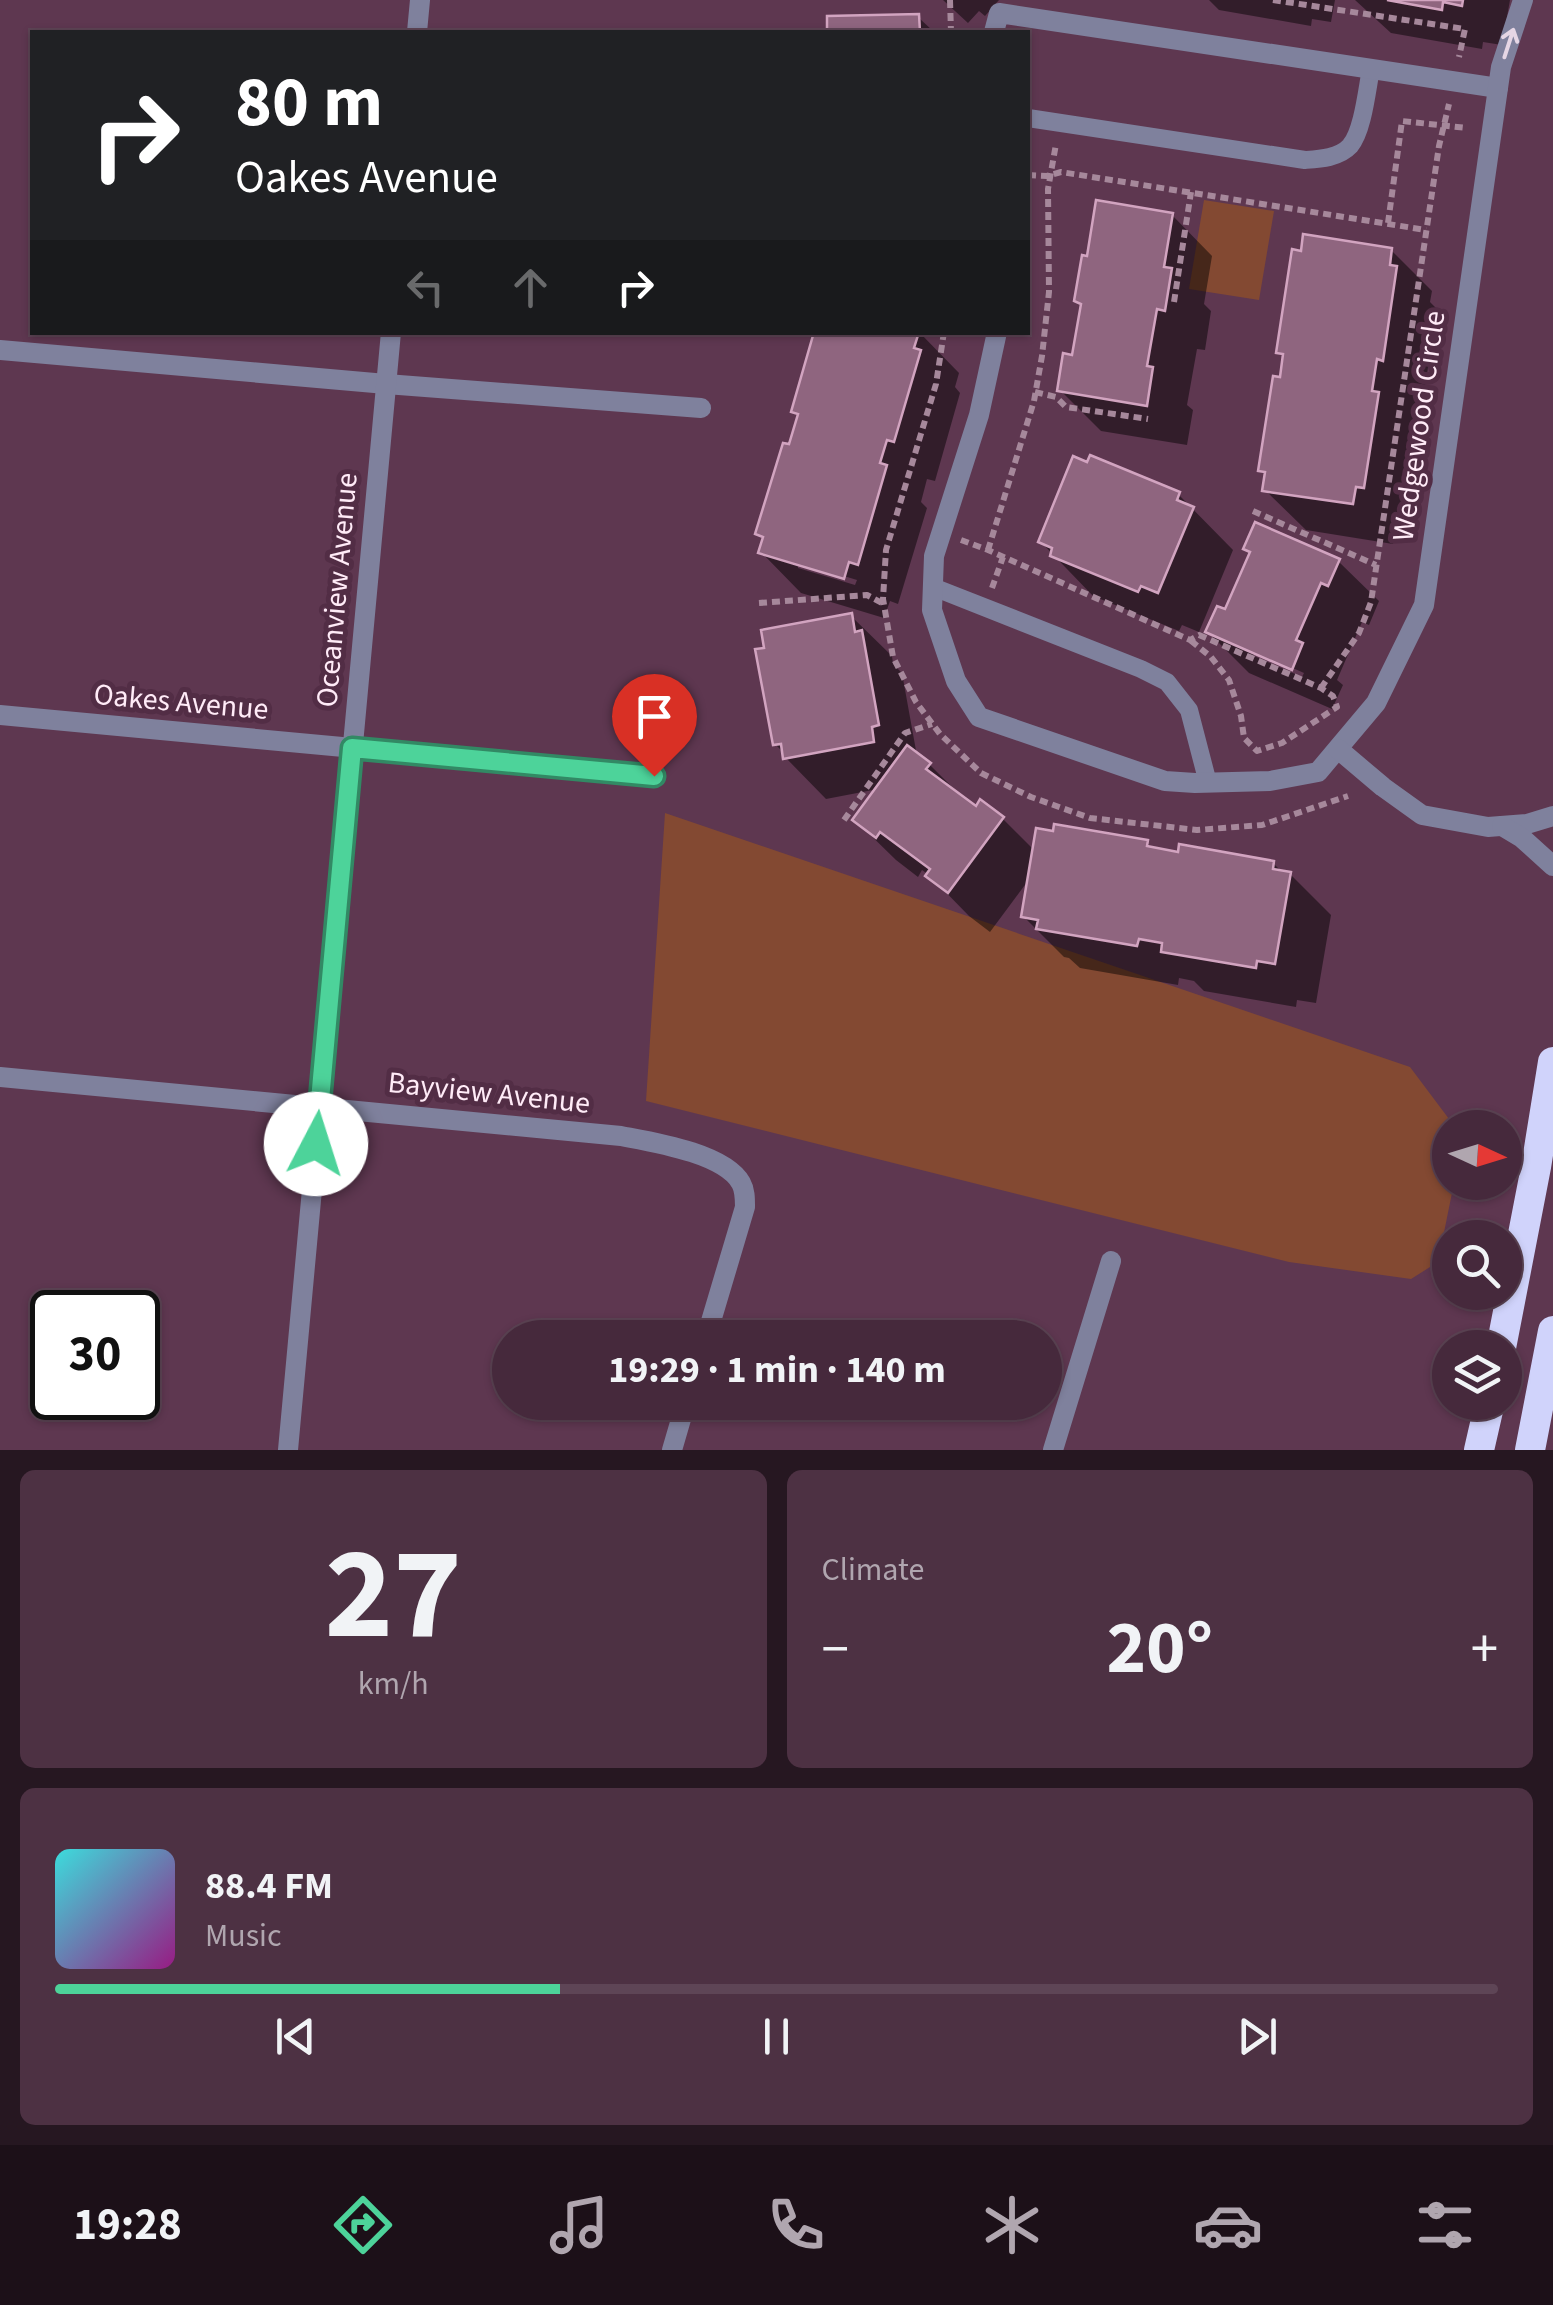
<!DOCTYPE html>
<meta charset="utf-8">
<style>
:root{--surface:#46293c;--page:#4d3143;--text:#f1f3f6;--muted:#b0a6af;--line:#5e4556;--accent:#4dd39a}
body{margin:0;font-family:"Source Sans 3",sans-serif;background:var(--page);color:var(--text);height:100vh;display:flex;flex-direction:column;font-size:38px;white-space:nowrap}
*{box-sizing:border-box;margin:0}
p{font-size:32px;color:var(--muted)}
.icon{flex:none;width:55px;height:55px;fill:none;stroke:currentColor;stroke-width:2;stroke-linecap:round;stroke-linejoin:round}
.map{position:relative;height:1450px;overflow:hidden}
.drawer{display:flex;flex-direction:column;gap:20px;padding:20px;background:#261721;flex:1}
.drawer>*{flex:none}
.banner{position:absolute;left:30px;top:30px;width:1000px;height:305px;border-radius:0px;box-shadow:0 2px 8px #0004,0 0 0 2px var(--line);background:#202124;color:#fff;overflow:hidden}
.needle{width:65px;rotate:94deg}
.buttons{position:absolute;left:1432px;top:1110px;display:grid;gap:20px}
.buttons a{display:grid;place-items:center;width:90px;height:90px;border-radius:50%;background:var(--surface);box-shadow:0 2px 8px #0004,0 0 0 2px var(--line);font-size:50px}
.speed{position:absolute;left:30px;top:1290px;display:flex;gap:20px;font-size:50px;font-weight:700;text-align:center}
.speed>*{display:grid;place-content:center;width:130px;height:130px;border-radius:50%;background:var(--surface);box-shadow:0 2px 8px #0004,0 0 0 2px var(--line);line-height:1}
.speed .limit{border:5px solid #111;border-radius:15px;background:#fff;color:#111}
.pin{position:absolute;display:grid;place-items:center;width:85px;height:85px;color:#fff;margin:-102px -42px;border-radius:50% 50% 50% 0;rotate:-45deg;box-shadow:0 0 10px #0007}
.pin .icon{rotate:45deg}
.me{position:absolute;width:110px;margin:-55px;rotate:5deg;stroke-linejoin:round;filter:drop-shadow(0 0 8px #0008)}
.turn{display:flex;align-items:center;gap:35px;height:210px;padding:0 40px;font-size:45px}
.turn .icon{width:130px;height:130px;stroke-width:2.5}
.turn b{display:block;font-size:70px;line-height:85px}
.lanes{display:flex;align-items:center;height:95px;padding:0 40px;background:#0003;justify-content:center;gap:50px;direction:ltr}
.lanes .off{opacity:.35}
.big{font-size:75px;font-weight:700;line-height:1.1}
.drawer .card{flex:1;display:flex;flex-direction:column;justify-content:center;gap:15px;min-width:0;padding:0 35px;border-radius:15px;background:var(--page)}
.drawer .dial{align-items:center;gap:0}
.dial b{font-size:130px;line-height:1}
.song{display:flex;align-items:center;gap:30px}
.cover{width:120px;height:120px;border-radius:15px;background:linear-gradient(135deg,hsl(180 70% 55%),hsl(310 70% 35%))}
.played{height:10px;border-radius:5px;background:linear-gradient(90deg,var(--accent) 35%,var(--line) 35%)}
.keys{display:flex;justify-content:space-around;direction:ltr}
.heat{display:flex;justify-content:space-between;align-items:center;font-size:55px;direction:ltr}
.drawer .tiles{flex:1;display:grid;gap:20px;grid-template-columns:1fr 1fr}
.card:last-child{grid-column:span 2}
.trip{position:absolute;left:492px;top:1320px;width:570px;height:100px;border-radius:50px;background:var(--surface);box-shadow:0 2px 8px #0004,0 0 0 2px var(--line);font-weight:700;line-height:100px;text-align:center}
.dock{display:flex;height:160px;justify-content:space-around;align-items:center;background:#1c1018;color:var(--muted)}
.dock .icon{width:70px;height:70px}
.dock .current{color:var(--accent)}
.dock b{font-size:45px;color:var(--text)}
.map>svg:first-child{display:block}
</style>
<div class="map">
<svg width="1553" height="1450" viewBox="0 0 1553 1450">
<rect width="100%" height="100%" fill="#5e3750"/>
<!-- green -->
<g fill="#834932">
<polygon points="1204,200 1274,211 1259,300 1189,289"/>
<polygon points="665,813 1410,1067 1455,1127 1450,1128 1450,1182 1454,1183 1438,1262 1411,1279 1289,1262 646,1101"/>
</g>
<!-- shadow -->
<g fill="#0007" fill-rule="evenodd">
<polygon points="943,0 999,0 985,16 979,11 968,23"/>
<polygon points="1209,0 1335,0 1331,22 1312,19 1311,26 1219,10"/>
<polygon points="1355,0 1510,0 1502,45 1483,42 1482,49 1391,33"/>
<polygon points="918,17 934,32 829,32 829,18"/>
<polygon points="1172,215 1212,256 1204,304 1211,311 1205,350 1197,349 1187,405 1193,410 1187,445 1101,431 1060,390 1074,358 1083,306 1077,300"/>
<polygon points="1391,250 1432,291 1430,302 1437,309 1423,400 1417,399 1412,429 1418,435 1404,527 1396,526 1393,544 1306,530 1265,490 1267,476 1261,470 1282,380 1285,358 1279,352"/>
<path d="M919,332L959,373L955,387L960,393L935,481L927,479L921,502L927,508L898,604L890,601L884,618L801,593L761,552L764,540L758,533L800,417L794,411ZM798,562L857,580L855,585L798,568Z"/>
<polygon points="1178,494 1233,550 1199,632 1182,625 1179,631 1093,596 1040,541"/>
<path d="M1246,548L1338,561L1379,601L1369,625L1362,622L1337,680L1343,685L1332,709L1249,673L1208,632L1226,612L1252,554ZM1254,651L1304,673L1302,677L1254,656Z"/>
<polygon points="851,616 892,656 893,664 902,673 917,756 930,765 968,803 976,809 981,803 1003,819 1035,851 1146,842 1154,850 1273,863 1283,873 1290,874 1331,915 1316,1003 1297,1000 1296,1007 1204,991 1194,981 1179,978 1178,985 1080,968 1069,958 1064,957 1023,916 1030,878 990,932 969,916 929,875 922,870 918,877 896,860 855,820 878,789 826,799 786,758 785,754 775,744"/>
</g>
<!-- building -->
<g fill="#8f657f" stroke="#d2a4c0" stroke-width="2.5">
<polygon points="1387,0 1463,0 1462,6 1443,2 1442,10"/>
<polygon points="919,14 920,32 827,32 827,16"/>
<polygon points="1096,200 1173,213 1164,267 1172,268 1165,311 1157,309 1147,366 1153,367 1147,406 1057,391 1063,353 1072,355 1081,304 1074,301 1082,255 1087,256"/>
<polygon points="1303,234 1392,248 1390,265 1397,266 1383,361 1377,359 1372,391 1379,392 1364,488 1356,487 1353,504 1262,491 1265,472 1258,471 1273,376 1280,377 1283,354 1276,353 1292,249 1301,251"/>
<polygon points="814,332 919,332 914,348 921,350 894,442 887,440 880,463 887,465 858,565 849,562 844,579 758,553 763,537 755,534 783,443 789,444 798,414 791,412"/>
<polygon points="1090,455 1180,492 1177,500 1194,507 1158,593 1141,586 1138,592 1050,556 1052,548 1038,542 1073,456 1087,462"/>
<polygon points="1255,522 1340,559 1328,586 1321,583 1296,640 1303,643 1292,670 1205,632 1217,606 1225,609 1250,552 1243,549"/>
<polygon points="852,613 855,632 862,630 879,725 872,727 874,742 783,759 781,744 773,745 755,649 764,648 761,630"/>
<polygon points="907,745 931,763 926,769 976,806 980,799 1004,817 948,893 925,876 930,869 880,832 876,838 852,820"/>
<polygon points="1054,824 1148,840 1147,846 1178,852 1179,844 1274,861 1273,869 1291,872 1275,964 1257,961 1256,968 1161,952 1162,943 1139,939 1137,946 1036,929 1038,920 1021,917 1036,828 1053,831"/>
</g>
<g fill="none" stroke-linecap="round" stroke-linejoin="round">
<!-- path -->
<g stroke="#a6889b" stroke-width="6" stroke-dasharray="8 5" stroke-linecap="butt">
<polyline points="950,0 951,32"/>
<polyline points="1273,0 1465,29 1459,57"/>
<polyline points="1028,175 1047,176 1061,172 1426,230"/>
<polyline points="1388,223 1402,121 1467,128"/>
<polyline points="1174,302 1191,192"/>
<polyline points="944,332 936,384 886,550 883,599 893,657 916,702 940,734 981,773 1031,797 1090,818 1197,830 1262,825 1348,796"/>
<polyline points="1035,392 1056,397 1066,407 1148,419"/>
<polyline points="1253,511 1376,565"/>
<polyline points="961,540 988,550 1190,640 1199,635 1321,688 1333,696 1337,707 1282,743 1257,751 1244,738 1241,716 1229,680 1211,657 1190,640"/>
<polyline points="988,550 1034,401 1042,356 1049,292 1048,189 1056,144"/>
<polyline points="992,588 1003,557"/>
<polyline points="759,603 867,595 882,603"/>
<polyline points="1321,688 1359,633 1371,602 1439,146 1449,104"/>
<polyline points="844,820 905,733 932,724"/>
</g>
<!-- lane -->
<g stroke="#7f819d" stroke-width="18">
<path d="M1028,118L1305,160C1319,159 1339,158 1350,146C1363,131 1367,89 1371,69"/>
<polyline points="933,587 1141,669 1167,682 1189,710 1208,783"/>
</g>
<!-- street -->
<g stroke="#7f819d" stroke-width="20">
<polyline points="417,32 420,0"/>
<polyline points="994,32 999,13 1498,88"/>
<polyline points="997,332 979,415 934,556 932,610 956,681 979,717 1165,781 1195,783 1270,781 1318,772 1376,703 1424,605 1501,67 1523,0"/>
<polyline points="0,350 386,384 701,408"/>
<polyline points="0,715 654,776"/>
<polyline points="1338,749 1383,787 1422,815 1488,827 1527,824 1553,816"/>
<polyline points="1502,826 1522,838 1553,866"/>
<path d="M0,1077L621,1136C652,1142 724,1153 741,1183C745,1190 745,1198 745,1207L706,1338"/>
<polyline points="288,1450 391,332"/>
<polyline points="672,1450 686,1402"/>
<polyline points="1053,1450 1111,1261"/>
</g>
<!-- highway -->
<g stroke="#d0d3fb" stroke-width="30">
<polyline points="1501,1348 1536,1167 1553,1062"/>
<polyline points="1479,1450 1490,1402"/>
<polyline points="1530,1450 1553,1331"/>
</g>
</g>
<!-- one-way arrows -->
<defs><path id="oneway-shaft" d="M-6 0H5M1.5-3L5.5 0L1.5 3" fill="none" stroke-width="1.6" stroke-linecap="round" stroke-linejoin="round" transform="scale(2.5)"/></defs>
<use stroke="#e5d6e5" href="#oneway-shaft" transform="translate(1509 43) rotate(-72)"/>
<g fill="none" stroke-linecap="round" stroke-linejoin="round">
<!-- route casing -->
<g stroke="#328964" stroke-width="25">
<polyline id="route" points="316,1144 352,748 654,776"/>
</g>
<!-- route -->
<use href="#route" stroke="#4dd39a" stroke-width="18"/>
</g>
<g text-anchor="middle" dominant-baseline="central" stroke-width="10" stroke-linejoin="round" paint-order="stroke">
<!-- street labels -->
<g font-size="30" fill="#ffebf7" stroke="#522d45">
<text transform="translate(1419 426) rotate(-82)">Wedgewood Circle</text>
<text transform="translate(337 590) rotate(-85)">Oceanview Avenue</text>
<text transform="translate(181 702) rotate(5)">Oakes Avenue</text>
<text transform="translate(489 1093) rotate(6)">Bayview Avenue</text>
</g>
</g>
</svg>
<div class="buttons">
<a><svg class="needle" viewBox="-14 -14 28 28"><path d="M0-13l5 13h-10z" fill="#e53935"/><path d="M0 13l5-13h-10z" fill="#b0a6af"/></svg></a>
<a><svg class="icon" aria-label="search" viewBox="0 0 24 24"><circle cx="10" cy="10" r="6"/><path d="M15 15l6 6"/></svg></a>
<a><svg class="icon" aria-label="layers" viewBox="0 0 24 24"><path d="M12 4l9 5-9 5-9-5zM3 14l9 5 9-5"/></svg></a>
</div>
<div class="speed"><div class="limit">30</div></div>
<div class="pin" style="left:654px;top:776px;background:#d93025"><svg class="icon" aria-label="arrive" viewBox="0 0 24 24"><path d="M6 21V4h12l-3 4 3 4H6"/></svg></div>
<svg class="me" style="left:316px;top:1144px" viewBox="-20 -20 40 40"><circle r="19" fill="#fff"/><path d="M0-13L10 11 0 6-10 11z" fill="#4dd39a"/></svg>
<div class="trip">19:29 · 1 min · 140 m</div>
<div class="banner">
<div class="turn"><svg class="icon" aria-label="right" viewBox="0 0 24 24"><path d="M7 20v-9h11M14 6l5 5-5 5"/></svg><div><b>80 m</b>Oakes Avenue</div></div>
<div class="lanes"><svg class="icon off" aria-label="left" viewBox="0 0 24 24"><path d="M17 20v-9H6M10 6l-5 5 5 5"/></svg><svg class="icon off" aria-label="ahead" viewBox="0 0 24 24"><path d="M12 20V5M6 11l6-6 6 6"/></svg><svg class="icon" aria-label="right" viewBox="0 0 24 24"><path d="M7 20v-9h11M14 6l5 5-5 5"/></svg></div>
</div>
</div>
<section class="drawer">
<div class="tiles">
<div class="card dial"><b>27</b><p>km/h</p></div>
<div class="card"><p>Climate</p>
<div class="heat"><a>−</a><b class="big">20°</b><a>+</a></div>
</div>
<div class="card">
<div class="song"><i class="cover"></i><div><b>88.4 FM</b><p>Music</p></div></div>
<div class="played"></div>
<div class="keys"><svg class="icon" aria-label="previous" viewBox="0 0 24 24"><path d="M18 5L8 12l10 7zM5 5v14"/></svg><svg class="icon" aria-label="pause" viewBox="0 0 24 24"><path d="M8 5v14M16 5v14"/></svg><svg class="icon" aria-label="next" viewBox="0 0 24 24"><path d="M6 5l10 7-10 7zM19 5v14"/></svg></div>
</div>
</div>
</section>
<nav class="dock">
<b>19:28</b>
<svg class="icon current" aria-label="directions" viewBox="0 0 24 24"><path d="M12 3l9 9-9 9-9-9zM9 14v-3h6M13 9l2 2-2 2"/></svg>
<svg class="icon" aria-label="music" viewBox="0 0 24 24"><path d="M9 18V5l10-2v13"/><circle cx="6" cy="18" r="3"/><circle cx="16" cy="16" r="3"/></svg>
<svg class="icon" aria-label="phone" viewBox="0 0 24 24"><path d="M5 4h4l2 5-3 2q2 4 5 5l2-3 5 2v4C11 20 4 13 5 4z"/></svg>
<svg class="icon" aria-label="climate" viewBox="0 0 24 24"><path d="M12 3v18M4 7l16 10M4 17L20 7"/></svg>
<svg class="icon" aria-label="car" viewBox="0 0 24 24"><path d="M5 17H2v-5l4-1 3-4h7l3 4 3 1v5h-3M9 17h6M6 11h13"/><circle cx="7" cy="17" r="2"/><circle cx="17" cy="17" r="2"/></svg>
<svg class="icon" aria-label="filters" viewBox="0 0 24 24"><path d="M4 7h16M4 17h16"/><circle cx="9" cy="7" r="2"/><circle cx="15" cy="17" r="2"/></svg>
</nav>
